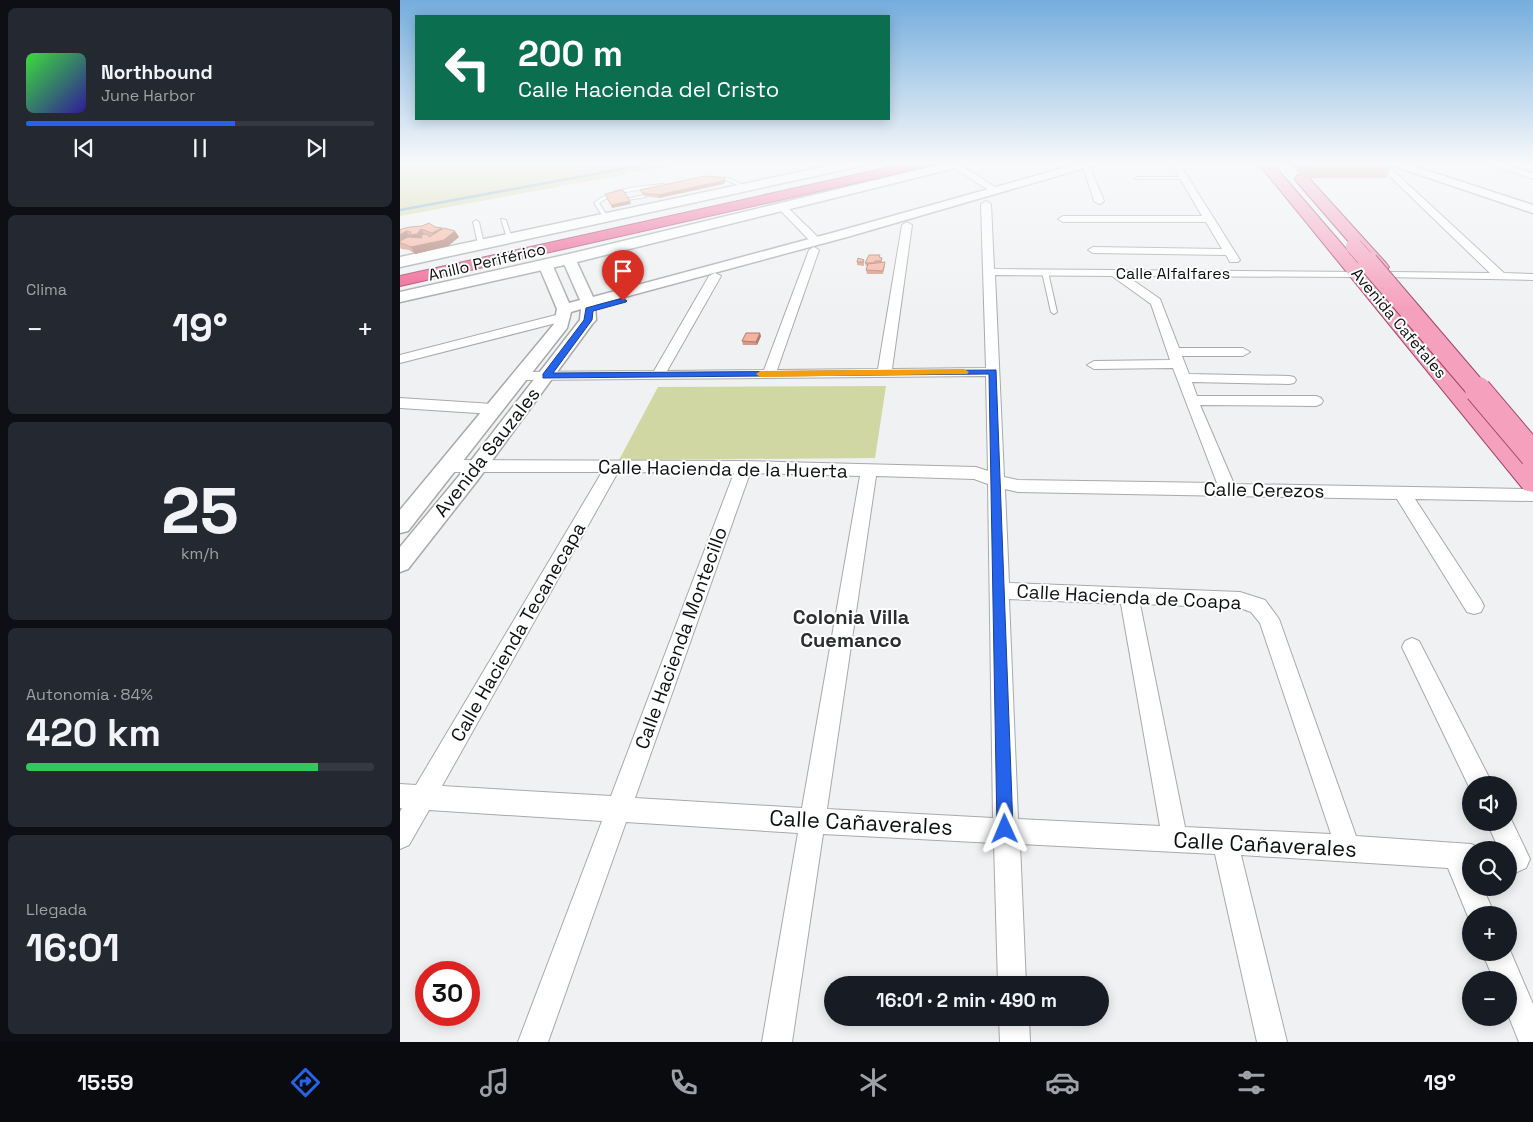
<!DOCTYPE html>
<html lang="es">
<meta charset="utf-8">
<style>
:root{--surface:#171b24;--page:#242831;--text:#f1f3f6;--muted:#9ea1a6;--line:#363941;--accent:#2563eb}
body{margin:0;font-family:"Space Grotesk",sans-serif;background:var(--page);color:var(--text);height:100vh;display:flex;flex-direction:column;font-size:19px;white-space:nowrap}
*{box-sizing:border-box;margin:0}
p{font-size:16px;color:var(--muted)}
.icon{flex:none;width:28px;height:28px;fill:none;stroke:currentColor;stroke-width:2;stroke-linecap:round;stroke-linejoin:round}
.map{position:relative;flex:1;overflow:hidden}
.panel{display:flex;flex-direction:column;gap:8px;padding:8px;background:#0d0f14;width:400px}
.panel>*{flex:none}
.banner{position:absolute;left:15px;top:15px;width:475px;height:105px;border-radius:0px;box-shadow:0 2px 12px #0003;background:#0b6e4f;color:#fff;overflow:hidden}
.controls{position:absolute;left:1062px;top:776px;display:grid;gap:10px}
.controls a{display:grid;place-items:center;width:55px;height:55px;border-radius:50%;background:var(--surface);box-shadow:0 2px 12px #0003;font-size:25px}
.speed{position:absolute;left:15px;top:961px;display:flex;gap:10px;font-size:25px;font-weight:700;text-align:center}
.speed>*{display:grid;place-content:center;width:65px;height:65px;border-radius:50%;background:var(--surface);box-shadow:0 2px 12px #0003;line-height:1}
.speed .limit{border:8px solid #d22;background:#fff;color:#111}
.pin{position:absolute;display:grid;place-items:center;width:42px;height:42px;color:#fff;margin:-51px -21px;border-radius:50% 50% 50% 0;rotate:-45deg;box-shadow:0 0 5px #0007}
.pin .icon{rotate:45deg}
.me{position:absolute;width:55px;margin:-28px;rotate:359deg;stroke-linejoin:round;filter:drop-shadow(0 0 4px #0008)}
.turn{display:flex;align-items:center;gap:18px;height:105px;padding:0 20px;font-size:22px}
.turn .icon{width:65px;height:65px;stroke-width:2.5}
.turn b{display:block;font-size:35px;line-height:42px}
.big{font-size:38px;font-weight:700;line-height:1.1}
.panel .tile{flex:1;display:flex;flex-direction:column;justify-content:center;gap:8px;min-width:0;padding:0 18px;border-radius:8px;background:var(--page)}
.panel .dial{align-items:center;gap:0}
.dial b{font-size:65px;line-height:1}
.song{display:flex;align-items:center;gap:15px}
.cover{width:60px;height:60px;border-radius:8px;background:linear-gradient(135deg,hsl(120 70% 55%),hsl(250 70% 35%))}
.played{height:5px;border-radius:2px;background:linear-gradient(90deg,var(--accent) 60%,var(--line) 60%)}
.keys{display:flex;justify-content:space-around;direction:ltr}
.heat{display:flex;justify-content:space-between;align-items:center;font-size:28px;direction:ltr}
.charge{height:8px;border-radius:4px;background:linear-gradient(90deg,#34c759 84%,var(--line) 0)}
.trip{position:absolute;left:424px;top:976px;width:285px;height:50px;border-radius:25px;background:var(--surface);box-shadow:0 2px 12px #0003;font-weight:700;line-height:50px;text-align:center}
.tab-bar{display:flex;height:80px;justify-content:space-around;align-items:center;background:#090b0e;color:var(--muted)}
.tab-bar .icon{width:35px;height:35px}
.tab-bar .current{color:var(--accent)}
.tab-bar b{font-size:22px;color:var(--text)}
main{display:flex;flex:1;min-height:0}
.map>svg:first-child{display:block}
</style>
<main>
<section class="panel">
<div class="tile">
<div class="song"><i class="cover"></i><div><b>Northbound</b><p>June Harbor</p></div></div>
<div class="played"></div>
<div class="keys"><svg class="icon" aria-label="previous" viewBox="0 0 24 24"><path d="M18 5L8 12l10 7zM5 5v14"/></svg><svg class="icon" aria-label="pause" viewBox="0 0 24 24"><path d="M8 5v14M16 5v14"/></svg><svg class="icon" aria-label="next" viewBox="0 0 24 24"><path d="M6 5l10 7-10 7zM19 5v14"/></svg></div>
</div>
<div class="tile"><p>Clima</p>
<div class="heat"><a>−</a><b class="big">19°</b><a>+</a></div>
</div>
<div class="tile dial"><b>25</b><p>km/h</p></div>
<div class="tile"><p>Autonomía · 84%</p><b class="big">420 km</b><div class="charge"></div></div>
<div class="tile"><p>Llegada</p><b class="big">16:01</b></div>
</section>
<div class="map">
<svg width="1133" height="1042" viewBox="0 0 1133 1042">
<rect width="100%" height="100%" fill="#f0f1f3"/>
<!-- green -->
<g fill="#d0d7a2">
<polygon points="0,163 287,163 0,216"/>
<polygon points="486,386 475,458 219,460 258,387"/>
</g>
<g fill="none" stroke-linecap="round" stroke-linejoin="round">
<!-- stream -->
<polyline stroke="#67a3cc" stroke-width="2.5" points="0,210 254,163"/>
<!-- service casing -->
<g stroke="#a7a9ab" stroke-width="2">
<g id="service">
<polygon points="303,177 328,178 348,187 344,188 327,180 301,179"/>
<polygon points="737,177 784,177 786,178 784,179 735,179"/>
<path d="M263,184L265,185V186C242,190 218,190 199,203L208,217V218H204L194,203C212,187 240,187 263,184Z"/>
<polygon points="244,195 246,195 246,197 228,200 226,199"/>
<polygon points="101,219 106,220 112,239 107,238"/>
<polygon points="76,220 79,222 84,244 81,246 78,244 73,222"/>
<polygon points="645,270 648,272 657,312 654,314 651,312 642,272"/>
</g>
</g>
<!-- minor casing -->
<g stroke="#a7a9ab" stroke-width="2">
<g id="minor">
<polygon points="551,163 558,163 601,191 599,193 593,193 551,166"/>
<polygon points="682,163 689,164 704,201 702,203 699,204 694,201"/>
<polygon points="771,163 779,163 840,260 838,262 830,262 826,255 693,253 688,250 693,247 822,249 806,222 663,222 658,219 663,216 802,216"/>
<polygon points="976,163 985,163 1104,273 1133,274 1133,280 984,277 982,275 984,273 988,272 1090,273"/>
<polygon points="1085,163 1097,163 1133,173 1133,179"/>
<path d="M586,201L591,204L594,269L961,272L963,274L957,277L727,276L760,299L779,348H843L850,352L843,356H782L789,374L889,376L894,377L896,380L894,383L889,384L792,382L797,396H916L921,398L923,401L921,404L916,406L800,405L834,484L1133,489V501L1015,499L1081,600L1084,606L1081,612L1074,614L1067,612L997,499L618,492L605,489L609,583L840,592L865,600L879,619L956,836L1071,844L1080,848L1081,850H1071V888H1083L1095,915H1071V924L1048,868L841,855L887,1042H857L815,854L620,844L626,985H598L594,843L423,834L392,1042H362L398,833L226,822L148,1042H118L202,821L29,810L9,845L0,849V812L2,808H0V784L16,785L202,472H48L42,470L40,466L42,462L48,460L344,461L576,467L588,471L586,376L119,380L112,376L119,372L254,371L309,276L315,273L321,276L267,371L364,370L409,250L414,247L419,250L377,370L478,369L502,225L507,222L512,225L492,369L586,368L581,204ZM595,275L712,276L751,304L770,360L694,361L687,365L694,369L773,368L817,483L618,480L604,477ZM218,472L334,473L211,796L42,786ZM350,473L460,476L402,808L235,798ZM476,476L574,479L588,484L593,818L427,809ZM609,599L721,604L760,826L618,819ZM740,604L840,608L851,612L860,623L931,834L785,827Z"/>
<polygon points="382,204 385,205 420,239 421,241 420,243 412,243 379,209 377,207"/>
<polygon points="164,313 168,314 170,317 168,320 0,363 0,355"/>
<polygon points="0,398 93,404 98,406 100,409 98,412 93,414 0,408"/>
<polygon points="1012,638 1019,641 1093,785 1071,785 1071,791 1002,647 1005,641"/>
<polygon points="1109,815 1130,859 1126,868 1117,872 1109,869 1109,850 1099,850 1087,822 1109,822"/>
<polygon points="1109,948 1133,1004 1133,1042 1119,1042 1109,1017 1109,980 1094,980 1082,952 1109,952"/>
<polygon points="599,1018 629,1018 630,1042 600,1042"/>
</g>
</g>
<!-- tertiary casing -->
<g stroke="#a7a9ab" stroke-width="3">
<g id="tertiary">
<polygon points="681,163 696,163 695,165 447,237 195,305 196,320 193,323 77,481 8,569 0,572 0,547 63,471 180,320 181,309 171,312 167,328 8,531 0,533 0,510 154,324 157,309 138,264 140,261 145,260 152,264 169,303 180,300 162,259 164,256 174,256 193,297 439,231"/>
<polygon points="990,163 1004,163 1133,205 1133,213 991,165"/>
</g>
</g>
<!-- secondary casing -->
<g stroke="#a7a9ab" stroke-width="3">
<g id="secondary">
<polygon points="441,163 462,163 456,167 0,267 0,257"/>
<polygon points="546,163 565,163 563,166 169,264 0,302 0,292 169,254"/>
</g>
</g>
<!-- primary casing -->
<g stroke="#a14564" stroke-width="2">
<g id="primary">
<polygon points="858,163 872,163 1133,466 1133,492 1124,490"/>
<polygon points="902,175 907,176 986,263 989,267 986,271 980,272 974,271 897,182 895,179 897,176"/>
</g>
</g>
<!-- motorway casing -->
<g stroke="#a14564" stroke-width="2">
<polygon id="motorway" points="509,163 532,163 525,167 0,286 0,276"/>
</g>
<!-- service -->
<use href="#service" fill="#fff" fill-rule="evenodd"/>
<!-- minor -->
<use href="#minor" fill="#fff" fill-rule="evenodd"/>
<!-- tertiary -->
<use href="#tertiary" fill="#fff" fill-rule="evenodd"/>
<!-- secondary -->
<use href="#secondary" fill="#fff" fill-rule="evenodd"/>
<!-- primary -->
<use href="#primary" fill="#f5a1be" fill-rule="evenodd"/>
<!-- motorway -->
<use href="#motorway" fill="#ef6292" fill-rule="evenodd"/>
<!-- primary-bridge-far2 casing -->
<g stroke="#a14564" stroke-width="17" stroke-linecap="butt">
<polyline id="primary-bridge-far2" points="954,246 969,263"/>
</g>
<!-- primary-bridge-far1 casing -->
<g stroke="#a14564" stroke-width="22" stroke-linecap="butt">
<polyline id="primary-bridge-far1" points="968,262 1079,392"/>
</g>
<!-- primary-bridge casing -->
<g stroke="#a14564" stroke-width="28" stroke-linecap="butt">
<polyline id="primary-bridge" points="1078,390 1133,455"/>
</g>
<!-- primary-bridge-far2 -->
<use href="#primary-bridge-far2" stroke="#f5a1be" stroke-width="16"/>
<!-- primary-bridge-far1 -->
<use href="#primary-bridge-far1" stroke="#f5a1be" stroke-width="20"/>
<!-- primary-bridge -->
<use href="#primary-bridge" stroke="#f5a1be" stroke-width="26"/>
</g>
<!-- wall -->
<g fill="#d59988">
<polygon points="890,163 972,163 990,169 986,178 904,178"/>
<polygon points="326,181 323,184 259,198 244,196 240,190"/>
<polygon points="35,227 43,229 59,237 48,246 15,254 9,250 1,249 0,247 0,230"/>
<polygon points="480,258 482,258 482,262 485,265 483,274 467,274 466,270 468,266 466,266 465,263"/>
<polygon points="464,260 464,266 457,265 457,262"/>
<polygon points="361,336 357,345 343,345 342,341"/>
</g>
<!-- shaded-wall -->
<g fill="#ae7d6f">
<polygon points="325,178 326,181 323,184 259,198 258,195"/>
<polygon points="230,201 231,204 212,208 211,205"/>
<polygon points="42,228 46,234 36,239 32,233"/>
<polygon points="21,229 25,235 21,240 14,242 10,235"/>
<polygon points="6,231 11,237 0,243 0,235"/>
<polygon points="55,231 59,237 48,246 15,254 11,247 28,234 32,240"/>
<polygon points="360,333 361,336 357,345 356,342"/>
</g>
<!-- building -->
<g fill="#f8b29e" stroke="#ae7d6f">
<polygon points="901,163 972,163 990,169 907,169"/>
<polygon points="305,176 325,178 322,181 258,195 243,193 240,190"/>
<polygon points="223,190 230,201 211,205 205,194"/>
<polygon points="29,223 35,227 42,228 32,233 21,229 17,234 10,235 11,232 6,231 0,235 0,230 1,229 10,227 22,226"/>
<polygon points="44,228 55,231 44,240 11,247 4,244 0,243 0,241 8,237 22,238 21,235 28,234 29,237"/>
<polygon points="469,255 480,255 479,257 482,258 481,261 475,261 474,263 465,263"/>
<polygon points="458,258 464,260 463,262 457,262"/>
<polygon points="485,262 483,271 466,270 468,264"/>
<polygon points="346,333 360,333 356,342 342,341"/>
</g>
<!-- sky -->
<linearGradient id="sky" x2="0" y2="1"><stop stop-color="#74addd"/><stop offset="0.53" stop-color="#f8f9fa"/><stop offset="1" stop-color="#f8f9fa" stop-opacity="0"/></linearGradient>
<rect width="1133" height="308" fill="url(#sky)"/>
<!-- route -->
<polygon fill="#2563eb" stroke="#184099" points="223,298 227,301 226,302 193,311 192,320 153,373 596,370 613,829 611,835 605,838 599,835 597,829 589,374 143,378 143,374 184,320 186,308"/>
<!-- slow -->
<polygon fill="#f59e0b" points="564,369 569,372 567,374 360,377 356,374 360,371"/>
<g text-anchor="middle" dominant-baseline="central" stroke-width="4" stroke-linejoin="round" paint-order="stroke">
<!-- far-street labels -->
<g font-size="16" fill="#0f0f10" stroke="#feffff">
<text transform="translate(87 262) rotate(-13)">Anillo Periférico</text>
<text x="773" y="273">Calle Alfalfares</text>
<text transform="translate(999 323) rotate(50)">Avenida Cafetales</text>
</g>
<!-- street labels -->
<g font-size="19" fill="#0f0f10" stroke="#feffff">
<text transform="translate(87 452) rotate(-52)">Avenida Sauzales</text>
<text transform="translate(323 469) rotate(1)">Calle Hacienda de la Huerta</text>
<text transform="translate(864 490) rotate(1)">Calle Cerezos</text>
<text transform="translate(729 597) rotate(3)">Calle Hacienda de Coapa</text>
<text transform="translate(118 632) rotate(-60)">Calle Hacienda Tecanecapa</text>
<text transform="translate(281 638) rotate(-70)">Calle Hacienda Montecillo</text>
</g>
<!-- neighbourhood labels -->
<g font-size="20" font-weight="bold" fill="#2c2d2f" stroke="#feffff">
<text x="451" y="617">Colonia Villa<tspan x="451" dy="23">Cuemanco</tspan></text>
</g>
<!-- near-street labels -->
<g font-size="22" fill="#0f0f10" stroke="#feffff">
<text transform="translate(461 822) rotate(3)">Calle Cañaverales</text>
<text transform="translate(865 844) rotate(3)">Calle Cañaverales</text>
</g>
</g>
</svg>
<div class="controls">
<a><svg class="icon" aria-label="sound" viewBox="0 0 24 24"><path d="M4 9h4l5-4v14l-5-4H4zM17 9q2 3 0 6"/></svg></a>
<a><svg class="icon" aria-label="search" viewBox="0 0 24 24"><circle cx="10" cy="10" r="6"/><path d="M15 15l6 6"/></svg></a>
<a>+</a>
<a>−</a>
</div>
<div class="speed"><div class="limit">30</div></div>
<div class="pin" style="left:223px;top:301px;background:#d93025"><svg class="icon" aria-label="arrive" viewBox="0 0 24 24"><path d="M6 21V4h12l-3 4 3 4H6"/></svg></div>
<svg class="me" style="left:605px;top:829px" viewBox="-20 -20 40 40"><path d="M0-17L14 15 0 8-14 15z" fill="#2563eb" stroke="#fff" stroke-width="4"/></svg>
<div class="trip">16:01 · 2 min · 490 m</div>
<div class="banner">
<div class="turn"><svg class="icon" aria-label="left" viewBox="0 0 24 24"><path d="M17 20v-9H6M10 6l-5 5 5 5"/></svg><div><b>200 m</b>Calle Hacienda del Cristo</div></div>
</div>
</div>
</main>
<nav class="tab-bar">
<b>15:59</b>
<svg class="icon current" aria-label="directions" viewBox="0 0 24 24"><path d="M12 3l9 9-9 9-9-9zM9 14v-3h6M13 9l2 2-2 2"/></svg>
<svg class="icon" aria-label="music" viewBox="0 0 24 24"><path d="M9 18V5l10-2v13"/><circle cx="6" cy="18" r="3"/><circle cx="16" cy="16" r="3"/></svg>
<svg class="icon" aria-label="phone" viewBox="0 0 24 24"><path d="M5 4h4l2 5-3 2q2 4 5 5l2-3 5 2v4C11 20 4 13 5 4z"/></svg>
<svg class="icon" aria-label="climate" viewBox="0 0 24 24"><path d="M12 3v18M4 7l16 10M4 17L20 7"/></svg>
<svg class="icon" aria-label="car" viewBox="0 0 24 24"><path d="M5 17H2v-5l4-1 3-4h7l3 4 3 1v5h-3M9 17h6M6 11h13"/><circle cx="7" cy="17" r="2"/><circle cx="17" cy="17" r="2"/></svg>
<svg class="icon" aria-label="filters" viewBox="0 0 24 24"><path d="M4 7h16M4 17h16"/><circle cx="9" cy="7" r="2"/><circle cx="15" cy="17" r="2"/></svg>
<b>19°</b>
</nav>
